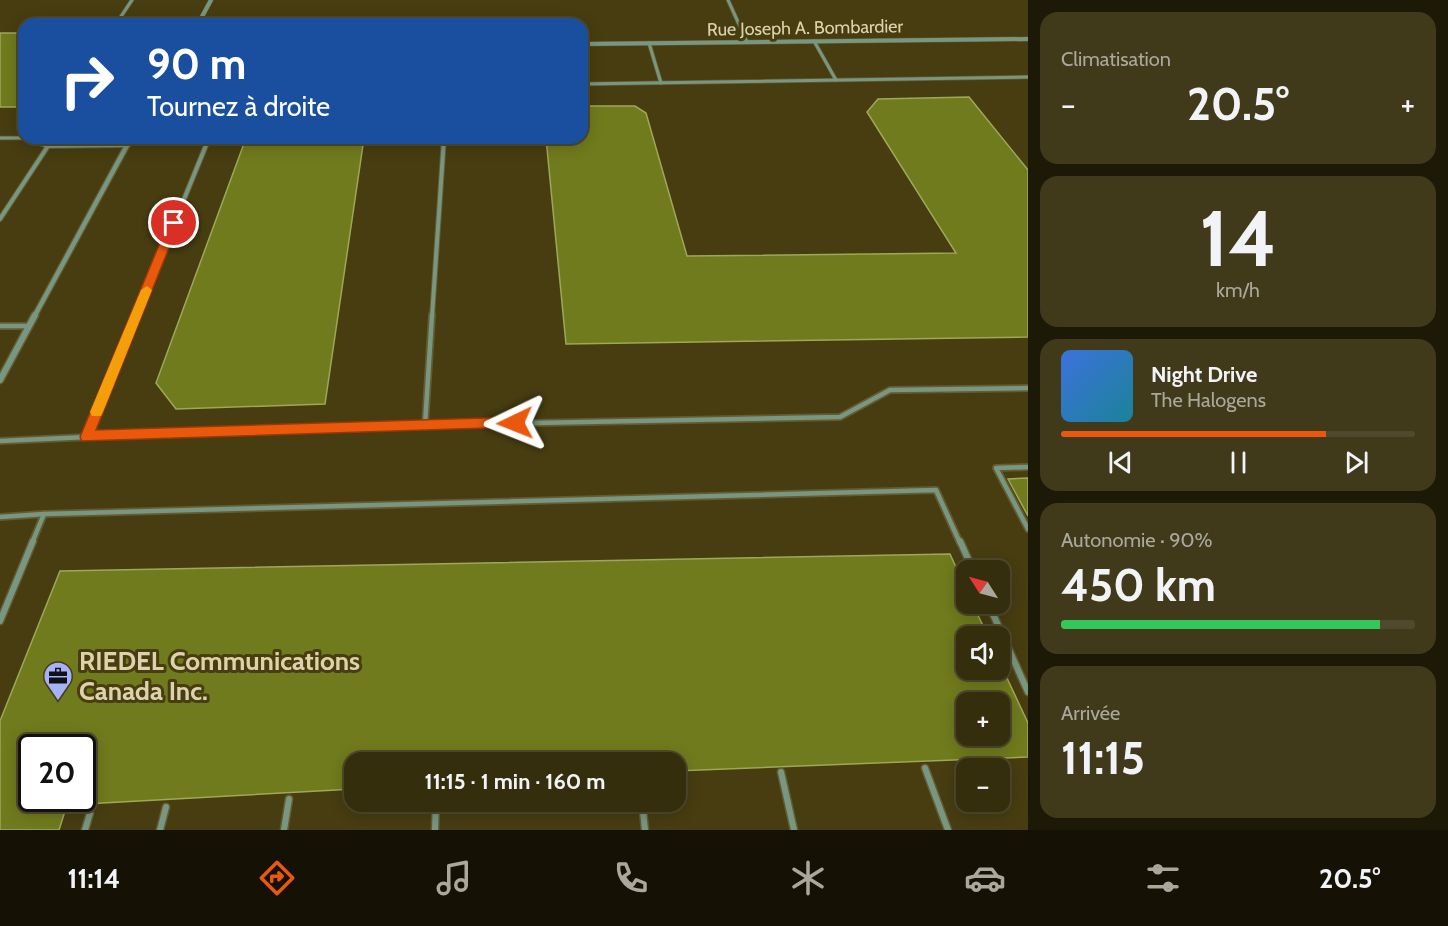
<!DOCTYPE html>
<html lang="fr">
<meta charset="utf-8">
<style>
:root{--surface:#352e0d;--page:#403a1b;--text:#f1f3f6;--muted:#aaa89d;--line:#4f4a2e;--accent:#ea580c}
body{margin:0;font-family:Cabin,sans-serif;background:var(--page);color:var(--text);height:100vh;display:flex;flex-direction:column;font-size:22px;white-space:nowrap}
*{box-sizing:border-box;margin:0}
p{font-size:20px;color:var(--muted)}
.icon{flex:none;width:33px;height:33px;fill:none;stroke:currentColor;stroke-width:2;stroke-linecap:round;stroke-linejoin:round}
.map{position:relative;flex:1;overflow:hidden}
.side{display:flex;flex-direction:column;gap:12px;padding:12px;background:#1d1907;width:420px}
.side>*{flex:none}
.top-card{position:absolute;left:18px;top:18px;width:570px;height:126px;border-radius:18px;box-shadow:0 3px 15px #0003,0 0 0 2px var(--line);background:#1a4fa0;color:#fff;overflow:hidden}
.needle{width:39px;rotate:306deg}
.fabs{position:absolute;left:956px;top:560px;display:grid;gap:12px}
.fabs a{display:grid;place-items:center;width:54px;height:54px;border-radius:12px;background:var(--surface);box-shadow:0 3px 15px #0003,0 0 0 2px var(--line);font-size:30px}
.speed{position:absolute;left:18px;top:734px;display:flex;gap:12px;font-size:30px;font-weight:700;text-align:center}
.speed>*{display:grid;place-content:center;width:78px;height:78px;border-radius:50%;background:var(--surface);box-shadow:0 3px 15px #0003,0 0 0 2px var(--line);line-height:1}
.speed .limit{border:3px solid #111;border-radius:9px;background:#fff;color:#111}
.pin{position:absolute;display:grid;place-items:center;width:51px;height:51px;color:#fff;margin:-26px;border:3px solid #fff;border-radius:50%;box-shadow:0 2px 6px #0007}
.me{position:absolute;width:66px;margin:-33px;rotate:268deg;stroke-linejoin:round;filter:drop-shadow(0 0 4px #0008)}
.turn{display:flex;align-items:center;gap:21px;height:126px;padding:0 30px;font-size:27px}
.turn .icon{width:78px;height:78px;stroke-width:2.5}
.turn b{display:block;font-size:42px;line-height:51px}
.big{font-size:45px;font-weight:700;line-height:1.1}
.side .widget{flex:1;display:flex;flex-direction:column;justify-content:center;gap:9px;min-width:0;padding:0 21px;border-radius:18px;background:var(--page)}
.side .dial{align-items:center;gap:0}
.dial b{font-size:78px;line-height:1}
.song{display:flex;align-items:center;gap:18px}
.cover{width:72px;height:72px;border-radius:9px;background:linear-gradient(135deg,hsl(220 70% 55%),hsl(190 70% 35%))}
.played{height:6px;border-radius:3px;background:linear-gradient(90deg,var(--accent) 75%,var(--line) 75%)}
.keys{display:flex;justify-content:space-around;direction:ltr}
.heat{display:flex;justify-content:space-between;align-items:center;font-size:33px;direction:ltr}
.charge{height:9px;border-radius:4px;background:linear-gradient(90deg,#34c759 90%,var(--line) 0)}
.trip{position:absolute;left:344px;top:752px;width:342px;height:60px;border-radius:18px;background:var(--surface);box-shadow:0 3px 15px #0003,0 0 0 2px var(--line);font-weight:700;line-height:60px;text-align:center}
.menu{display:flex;height:96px;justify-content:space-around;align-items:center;background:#151205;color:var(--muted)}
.menu .icon{width:42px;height:42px}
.menu .active{color:var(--accent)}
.menu b{font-size:27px;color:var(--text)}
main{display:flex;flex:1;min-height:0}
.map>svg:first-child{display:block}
</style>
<main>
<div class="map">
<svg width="1028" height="830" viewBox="0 0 1028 830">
<rect width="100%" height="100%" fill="#473d11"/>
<!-- building -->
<g fill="#707b1d" stroke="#9da859" stroke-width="1.5" fill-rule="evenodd">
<rect x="0" y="33" width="24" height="74"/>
<polygon points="969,97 1028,170 1028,337 566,344 546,138 582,138 582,106 635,106 646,113 687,256 956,253 867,112 878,99"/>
<polygon points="246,138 364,138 325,404 176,409 156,383"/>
<polygon points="1028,478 1028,516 1008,479"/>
<path d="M950,554L966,589V603H972L988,636H966V669H999V661L1028,723V757L675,771V762H354V789L67,805L59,830H0V721L60,571ZM966,702H999V735H966ZM32,747H82V798H32Z"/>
</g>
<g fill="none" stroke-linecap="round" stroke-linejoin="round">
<!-- lane-far3 casing -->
<g stroke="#655b30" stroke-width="4.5">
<g id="lane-far3">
<polyline points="728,0 747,42"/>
<polyline points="116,24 132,0"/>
<polyline points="814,41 836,80"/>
<polyline points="649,43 661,83"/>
<polyline points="582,84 1028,77"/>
<polyline points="0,138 24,138"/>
<polyline points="25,138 30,140"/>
</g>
</g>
<!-- lane-far2 casing -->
<g stroke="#655b30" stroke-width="6">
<g id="lane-far2">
<polyline points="26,138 48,146"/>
<polyline points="0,219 48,146 128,145"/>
<polyline points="136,317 209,138"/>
<polyline points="432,317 444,138"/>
</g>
</g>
<!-- lane-far1 casing -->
<g stroke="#655b30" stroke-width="8">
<g id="lane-far1">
<polyline points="0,326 29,326"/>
<polyline points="425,425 432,315"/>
<polyline points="87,437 425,425 840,417 890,390 1028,388"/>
<polyline points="0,441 87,437 137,315"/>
<polyline points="1028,467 996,468 1028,529"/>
<polyline points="44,514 936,490 960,543"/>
<polyline points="0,517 44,514 32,543"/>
</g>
</g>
<!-- lane casing -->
<g stroke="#655b30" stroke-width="9">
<g id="lane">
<polyline points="960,541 973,570"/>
<polyline points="988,603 1028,692"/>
<polyline points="0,621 33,541"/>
<polyline points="925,768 948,830"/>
<polyline points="781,772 794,830"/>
<polyline points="642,801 645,830"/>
<polyline points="85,830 90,813"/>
<polyline points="160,830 166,807"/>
<polyline points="284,830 289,799"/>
<polyline points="435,830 436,801"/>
</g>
</g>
<!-- street-far2 casing -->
<g stroke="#655b30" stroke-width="5">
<g id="street-far2">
<polyline points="198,24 211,0"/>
<polyline points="582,44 1028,39"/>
</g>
</g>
<!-- street-far1 casing -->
<g stroke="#655b30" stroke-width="7">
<polyline id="street-far1" points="34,317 131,138"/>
</g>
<!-- street casing -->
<g stroke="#655b30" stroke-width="9">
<polyline id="street" points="0,380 35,315"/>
</g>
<!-- lane-far3 -->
<use href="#lane-far3" stroke="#779782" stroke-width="3"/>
<!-- lane-far2 -->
<use href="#lane-far2" stroke="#779782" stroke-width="4"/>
<!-- lane-far1 -->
<use href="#lane-far1" stroke="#779782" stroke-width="4.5"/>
<!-- lane -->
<use href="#lane" stroke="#779782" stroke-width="6"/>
<!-- street-far2 -->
<use href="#street-far2" stroke="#779782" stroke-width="4"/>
<!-- street-far1 -->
<use href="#street-far1" stroke="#779782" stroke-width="4.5"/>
<!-- street -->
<use href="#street" stroke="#779782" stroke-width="6"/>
</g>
<!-- route -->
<polygon fill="#ea580c" stroke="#983908" stroke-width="1.5" points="174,220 179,223 96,430 515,417 522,423 520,427 82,441 80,437 168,223"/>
<!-- slow -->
<polygon fill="#f59e0b" points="147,286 152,290 103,412 101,416 92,416 90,412 141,290"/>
<!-- icons -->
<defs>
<g id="office-pin" transform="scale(1.5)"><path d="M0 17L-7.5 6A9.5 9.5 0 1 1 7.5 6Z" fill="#a4b2fc" stroke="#473d11"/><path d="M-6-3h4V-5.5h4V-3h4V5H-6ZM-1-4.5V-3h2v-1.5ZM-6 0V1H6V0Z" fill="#111"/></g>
</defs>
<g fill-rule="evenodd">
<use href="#office-pin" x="58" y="676"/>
</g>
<g text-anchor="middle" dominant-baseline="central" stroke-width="6" stroke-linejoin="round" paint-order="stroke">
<!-- far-street labels -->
<g font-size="18" fill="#dcd3ac" stroke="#473d11">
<text transform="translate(805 28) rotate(-1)">Rue Joseph A. Bombardier</text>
</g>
<!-- near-poi labels -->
<g font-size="26" font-weight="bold" fill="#dcd3ac" stroke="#473d11" text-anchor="start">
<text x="79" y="661">RIEDEL Communications<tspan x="79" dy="30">Canada Inc.</tspan></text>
</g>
</g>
</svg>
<div class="fabs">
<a><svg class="needle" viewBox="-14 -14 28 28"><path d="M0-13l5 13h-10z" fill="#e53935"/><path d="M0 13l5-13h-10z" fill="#aaa89d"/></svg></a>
<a><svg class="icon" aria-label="sound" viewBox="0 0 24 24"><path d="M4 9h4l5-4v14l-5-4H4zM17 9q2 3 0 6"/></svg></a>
<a>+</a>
<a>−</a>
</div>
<div class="speed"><div class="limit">20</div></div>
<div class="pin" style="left:174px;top:223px;background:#d93025"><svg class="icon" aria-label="arrive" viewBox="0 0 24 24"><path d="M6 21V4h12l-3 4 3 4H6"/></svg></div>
<svg class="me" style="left:515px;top:423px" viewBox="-20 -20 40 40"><path d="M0-17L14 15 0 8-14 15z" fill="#ea580c" stroke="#fff" stroke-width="4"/></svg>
<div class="trip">11:15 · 1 min · 160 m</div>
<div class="top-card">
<div class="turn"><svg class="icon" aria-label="right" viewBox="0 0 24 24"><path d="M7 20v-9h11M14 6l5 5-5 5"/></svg><div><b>90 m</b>Tournez à droite</div></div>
</div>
</div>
<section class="side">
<div class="widget"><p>Climatisation</p>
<div class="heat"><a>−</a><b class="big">20.5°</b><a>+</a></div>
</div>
<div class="widget dial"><b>14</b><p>km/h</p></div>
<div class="widget">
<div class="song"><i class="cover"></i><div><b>Night Drive</b><p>The Halogens</p></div></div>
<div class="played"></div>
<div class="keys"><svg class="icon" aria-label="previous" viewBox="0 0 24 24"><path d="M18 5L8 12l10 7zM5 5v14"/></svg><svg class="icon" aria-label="pause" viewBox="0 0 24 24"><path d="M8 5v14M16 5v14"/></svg><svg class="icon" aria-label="next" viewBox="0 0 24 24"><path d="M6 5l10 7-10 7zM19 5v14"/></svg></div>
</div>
<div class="widget"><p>Autonomie · 90%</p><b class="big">450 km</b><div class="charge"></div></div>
<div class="widget"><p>Arrivée</p><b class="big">11:15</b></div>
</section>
</main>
<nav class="menu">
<b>11:14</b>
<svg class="icon active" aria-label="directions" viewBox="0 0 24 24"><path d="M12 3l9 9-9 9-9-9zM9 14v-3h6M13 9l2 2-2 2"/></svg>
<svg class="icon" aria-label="music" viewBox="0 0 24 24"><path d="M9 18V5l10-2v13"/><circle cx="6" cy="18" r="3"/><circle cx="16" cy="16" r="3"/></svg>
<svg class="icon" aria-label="phone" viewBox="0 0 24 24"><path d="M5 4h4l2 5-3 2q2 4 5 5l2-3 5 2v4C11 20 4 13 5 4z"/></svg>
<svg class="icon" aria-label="climate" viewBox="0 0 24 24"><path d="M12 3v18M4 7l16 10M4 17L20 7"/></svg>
<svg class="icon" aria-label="car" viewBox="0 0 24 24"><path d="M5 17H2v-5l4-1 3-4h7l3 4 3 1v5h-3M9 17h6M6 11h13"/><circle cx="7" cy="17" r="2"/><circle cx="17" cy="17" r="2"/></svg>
<svg class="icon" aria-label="filters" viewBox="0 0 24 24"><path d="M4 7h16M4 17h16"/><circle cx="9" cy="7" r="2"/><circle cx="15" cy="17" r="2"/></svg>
<b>20.5°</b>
</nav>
